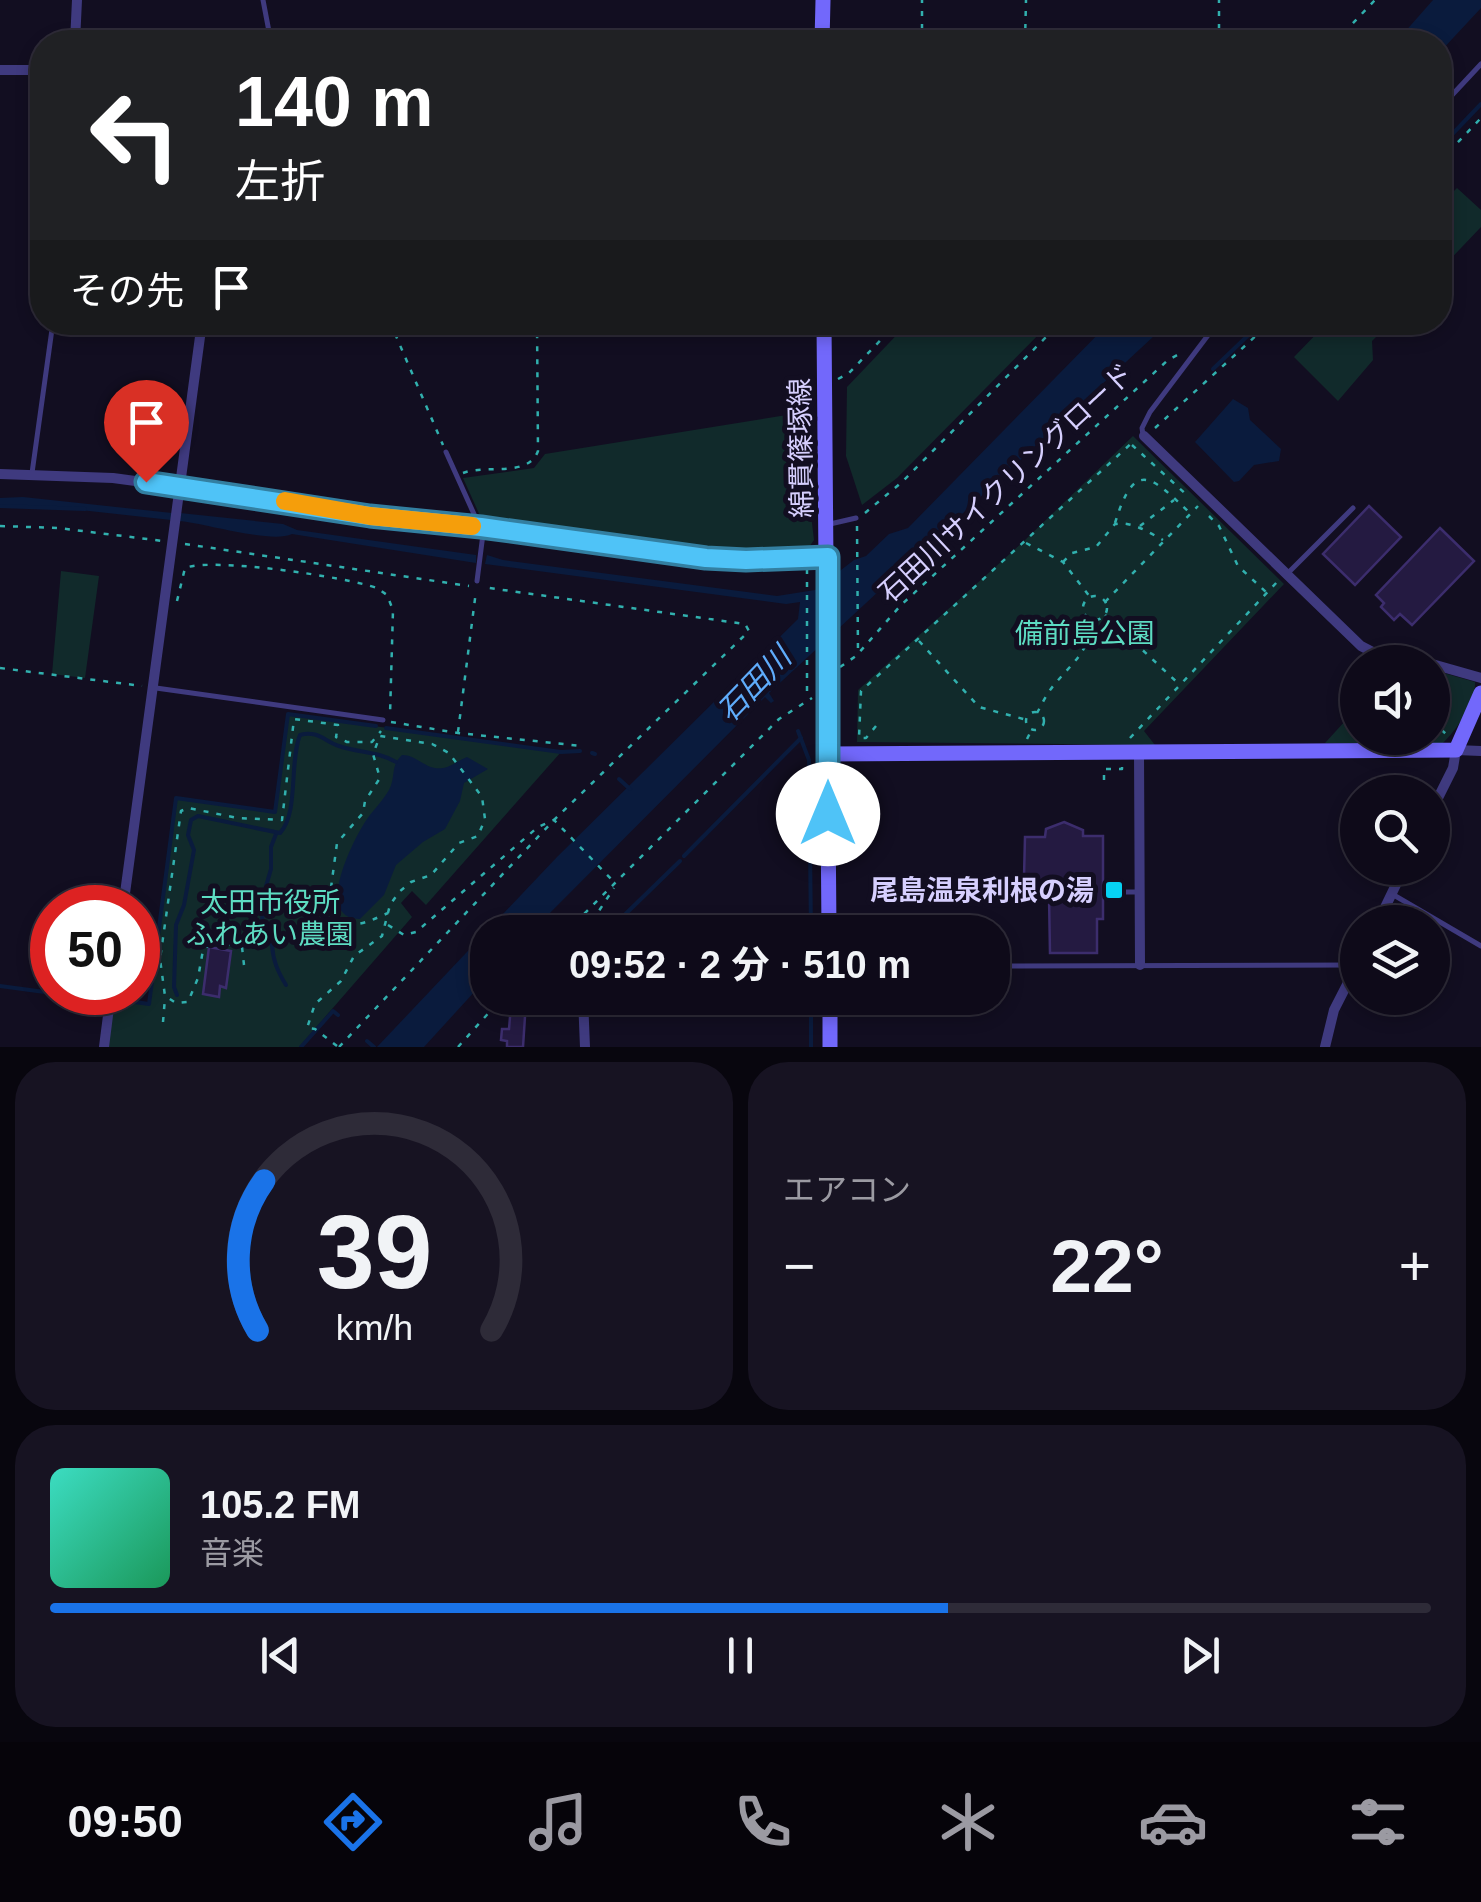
<!DOCTYPE html>
<html lang="ja">
<meta charset="utf-8">
<style>
:root{--surface:#0e0a19;--page:#171322;--text:#f1f3f6;--muted:#9b9aa2;--line:#2e2b38;--accent:#1a73e8}
body{margin:0;font-family:Arial,"Noto Sans JP",sans-serif;background:var(--page);color:var(--text);height:100vh;display:flex;flex-direction:column;font-size:38px;white-space:nowrap}
*{box-sizing:border-box;margin:0}
p{font-size:32px;color:var(--muted)}
.icon{flex:none;width:55px;height:55px;fill:none;stroke:currentColor;stroke-width:2;stroke-linecap:round;stroke-linejoin:round}
.map{position:relative;height:1047px;overflow:hidden}
.panel{display:flex;flex-direction:column;gap:15px;padding:15px;background:#08060e;flex:1}
.panel>*{flex:none}
.top-card{position:absolute;left:30px;top:30px;width:1422px;height:305px;border-radius:40px;box-shadow:0 5px 15px #0003,0 0 0 2px var(--line);background:#202124;color:#fff;overflow:hidden}
.tools{position:absolute;left:1340px;top:645px;display:grid;gap:20px}
.tools a{display:grid;place-items:center;width:110px;height:110px;border-radius:50%;background:var(--surface);box-shadow:0 5px 15px #0003,0 0 0 2px var(--line);font-size:50px}
.speed{position:absolute;left:30px;top:885px;display:flex;gap:20px;font-size:50px;font-weight:700;text-align:center}
.speed>*{display:grid;place-content:center;width:130px;height:130px;border-radius:50%;background:var(--surface);box-shadow:0 5px 15px #0003,0 0 0 2px var(--line);line-height:1}
.speed .limit{border:15px solid #d22;background:#fff;color:#111}
.pin{position:absolute;display:grid;place-items:center;width:85px;height:85px;color:#fff;margin:-102px -42px;border-radius:50% 50% 50% 0;rotate:-45deg;box-shadow:0 0 10px #0007}
.pin .icon{rotate:45deg}
.me{position:absolute;width:110px;margin:-55px;rotate:0deg;stroke-linejoin:round;filter:drop-shadow(0 0 8px #0008)}
.turn{display:flex;align-items:center;gap:35px;height:210px;padding:0 40px;font-size:45px}
.turn .icon{width:130px;height:130px;stroke-width:2.5}
.turn b{display:block;font-size:70px;line-height:85px}
.then{display:flex;align-items:center;height:95px;padding:0 40px;background:#0003;gap:20px;font-size:38px}
.big{font-size:75px;font-weight:700;line-height:1.1}
.panel .card{flex:1;display:flex;flex-direction:column;justify-content:center;gap:15px;min-width:0;padding:0 35px;border-radius:40px;background:var(--page)}
.panel .dial{align-items:center;gap:0}
.dial svg{height:260px;overflow:visible;fill:none;stroke:var(--line);stroke-width:7;stroke-linecap:round;text-anchor:middle}
.dial text{fill:var(--text);stroke:none}
.song{display:flex;align-items:center;gap:30px}
.cover{width:120px;height:120px;border-radius:15px;background:linear-gradient(135deg,hsl(170 70% 55%),hsl(150 70% 35%))}
.played{height:10px;border-radius:5px;background:linear-gradient(90deg,var(--accent) 65%,var(--line) 65%)}
.keys{display:flex;justify-content:space-around;direction:ltr}
.heat{display:flex;justify-content:space-between;align-items:center;font-size:55px;direction:ltr}
.panel .tiles{flex:1;display:grid;gap:15px;grid-template-columns:1fr 1fr}
.card:last-child{grid-column:span 2}
.trip{position:absolute;left:470px;top:915px;width:540px;height:100px;border-radius:40px;background:var(--surface);box-shadow:0 5px 15px #0003,0 0 0 2px var(--line);font-weight:700;line-height:100px;text-align:center}
.tab-bar{display:flex;height:160px;justify-content:space-around;align-items:center;background:#06040a;color:var(--muted)}
.tab-bar .icon{width:70px;height:70px}
.tab-bar .selected{color:var(--accent)}
.tab-bar b{font-size:45px;color:var(--text)}
.map>svg:first-child{display:block}
</style>
<div class="map">
<svg width="1481" height="1047" viewBox="0 0 1481 1047">
<rect width="100%" height="100%" fill="#120e21"/>
<!-- green -->
<g fill="#112a2b">
<polygon points="1457,188 1481,210 1481,227 1440,270 1440,205"/>
<polygon points="909,322 1050,323 897,478 862,505 846,456 847,387"/>
<polygon points="1327,323 1390,323 1372,341 1373,360 1338,401 1294,357"/>
<polygon points="799,413 814,540 805,553 713,553 508,528 481,518 463,478 534,468 545,454"/>
<polygon points="1133,436 1284,584 1144,731 1155,745 857,742 858,690 1023,542"/>
<polygon points="61,571 99,576 85,678 52,674"/>
<path d="M1433,670L1475,682C1476,703 1457,729 1443,743H1325L1357,708L1358,738H1432Z"/>
<polygon points="288,714 561,752 426,905 412,891 401,903 412,917 299,1047 108,1047 114,999 150,1004 176,798 275,812"/>
</g>
<!-- water -->
<g fill="#0a1b3d">
<polygon points="1433,0 1481,0 1481,8 1440,52 1440,42 1396,42"/>
<polygon points="1109,323 1168,323 769,693 774,701 771,703 765,697 531,932 488,932 487,978 424,1047 377,1047 557,857 798,619 800,602 786,604 485,564 487,555 503,560 777,596 815,590 854,560 866,556 889,534 908,528"/>
<polygon points="1233,399 1248,408 1250,420 1281,449 1279,461 1254,465 1239,481 1234,482 1195,442"/>
<polygon points="23,497 172,513 171,520 44,506 0,506 0,498"/>
<path d="M180,513L283,524L297,530L476,555V563L292,534C271,544 205,523 179,521Z"/>
<path d="M402,755C418,755 426,771 443,768C451,767 459,760 467,757L488,769L464,783L460,801L445,829L423,842L396,865L384,895L360,919C314,919 351,844 365,822C372,811 382,802 389,790C396,777 390,766 402,755Z"/>
</g>
<g fill="none" stroke-linecap="round" stroke-linejoin="round">
<!-- stream -->
<g stroke="#0a1b3d" stroke-width="4">
<polyline points="1440,147 1481,104"/>
<polyline points="1213,369 1262,322"/>
<polyline points="0,506 85,509"/>
<polyline points="386,728 561,752 580,751"/>
<polyline points="798,731 809,760 811,932"/>
<polyline points="592,753 595,754"/>
<polyline points="619,779 630,789"/>
<path d="M276,834L271,847V869L264,893L261,937L272,945C273,961 278,972 286,985"/>
<polyline points="684,856 801,738"/>
<polyline points="607,932 680,861"/>
<polyline points="0,986 104,1000"/>
<path d="M177,995L174,987L176,925L184,905L194,850L188,835L191,820L198,816L280,833C299,813 289,762 300,735C318,730 324,741 339,746C359,753 377,751 396,762"/>
<polyline points="114,999 149,1004 176,798 275,812 288,714 376,726"/>
<polyline points="367,1041 374,1047"/>
<polyline points="301,1047 333,1011 338,1015"/>
<polyline points="811,1047 811,998"/>
</g>
</g>
<!-- building -->
<g fill="#241a41" stroke="#3c2d6d" stroke-width="2.5">
<polygon points="1369,506 1401,537 1355,585 1323,554"/>
<polygon points="1440,528 1474,561 1412,625 1400,614 1394,620 1381,607 1384,603 1376,595"/>
<polygon points="1064,822 1083,830 1083,836 1103,836 1103,919 1097,919 1097,953 1050,953 1049,896 1018,896 1018,876 1024,877 1025,837 1045,837 1046,829"/>
<polygon points="209,947 231,951 226,988 220,986 219,997 203,994"/>
<polygon points="515,1000 526,1001 523,1047 507,1047 507,1041 501,1040 502,1029 509,1029 511,1005"/>
</g>
<g fill="none" stroke-linecap="round" stroke-linejoin="round">
<!-- path -->
<g stroke="#31b0ae" stroke-width="2.5" stroke-dasharray="5 8" stroke-linecap="butt">
<polyline points="922,42 922,0"/>
<polyline points="1025,42 1026,0"/>
<polyline points="1219,42 1219,0"/>
<polyline points="1335,42 1375,0"/>
<polyline points="1440,161 1481,118"/>
<polyline points="339,322 392,329"/>
<polyline points="390,322 443,445"/>
<polyline points="838,379 849,373 898,322"/>
<polyline points="1155,428 1271,322"/>
<polyline points="1132,445 1189,497"/>
<path d="M463,473C486,464 528,478 538,451L537,322"/>
<polyline points="865,513 902,482 1061,322"/>
<polyline points="1209,516 1219,526 1238,566 1267,593"/>
<path d="M1115,523C1135,458 1151,476 1191,514"/>
<polyline points="0,526 58,528 163,541"/>
<polyline points="857,526 858,653"/>
<polyline points="1140,526 1174,500"/>
<polyline points="1026,543 1063,562 1090,597"/>
<polyline points="185,544 469,586"/>
<path d="M1063,562L1072,553L1096,547L1115,524C1132,521 1148,532 1163,540"/>
<circle cx="1095" cy="608" r="12"/>
<path d="M177,601L185,568C213,557 346,577 377,588L387,595L393,610L390,715"/>
<polyline points="1105,602 1198,506"/>
<polyline points="1105,615 1180,685"/>
<polyline points="919,641 979,707 1027,720"/>
<polyline points="840,667 856,656 901,605 1168,360 1183,352"/>
<polyline points="0,668 142,686"/>
<polyline points="807,691 807,566"/>
<circle cx="1035" cy="721" r="9"/>
<path d="M1037,713C1042,704 1047,693 1054,685C1071,664 1087,654 1092,625"/>
<polyline points="1432,721 1446,734"/>
<polyline points="391,722 458,733 582,746"/>
<polyline points="876,726 866,738 859,738 861,691 1135,440"/>
<polyline points="458,732 476,591"/>
<polyline points="1130,738 1278,581"/>
<polyline points="1027,739 1032,729"/>
<polyline points="1104,780 1104,769 1122,769 1122,765"/>
<polyline points="388,925 404,935 416,932 538,827 554,820 615,883"/>
<polyline points="566,932 779,719 812,698"/>
<polyline points="585,932 614,888"/>
<polyline points="244,965 242,947 213,941 203,950 198,978 188,1002 176,1003 165,996 160,959 181,811 188,808 238,818 282,820 294,719 338,725 336,737 347,742 372,742 381,731"/>
<polyline points="163,1022 165,998"/>
<path d="M337,1046L315,1029L307,1028L315,1004L341,981L354,956L382,936L390,905L399,892L411,882L431,875L459,843L478,836L485,819L482,797L449,753L432,744L380,736L373,754L380,778L365,801L363,813L337,843L328,910C346,934 365,923 388,913"/>
<polyline points="339,1047 554,820 749,631 745,624 482,587"/>
<polyline points="458,1047 502,998"/>
</g>
<!-- lane -->
<g stroke="#3f3a7f" stroke-width="5">
<polyline points="263,0 271,42"/>
<polyline points="1440,108 1481,64"/>
<polyline points="1143,435 1142,428 1150,412 1218,322"/>
<polyline points="446,452 483,534 477,581"/>
<polyline points="32,473 53,322"/>
<polyline points="315,506 706,558 746,560 825,557"/>
<polyline points="830,524 856,518"/>
<polyline points="1288,573 1353,508"/>
<polyline points="156,688 383,720"/>
<polyline points="1117,892 1139,892"/>
<polyline points="1392,894 1481,946"/>
<polyline points="992,966 1357,965"/>
</g>
<!-- street -->
<g stroke="#3f3a7f" stroke-width="10">
<polyline points="75,42 77,0"/>
<polyline points="0,70 42,70"/>
<polyline points="1144,436 1361,646 1386,659 1407,662"/>
<polyline points="0,474 113,478 313,505"/>
<polyline points="1432,664 1481,678"/>
<polyline points="1139,752 1140,965"/>
<polyline points="1432,810 1453,768 1456,750 1481,751"/>
<polyline points="123,908 202,322"/>
<polyline points="1378,922 1404,868"/>
<polyline points="583,998 585,1047"/>
<polyline points="104,1047 111,992"/>
<polyline points="1325,1047 1334,1010 1358,963"/>
</g>
<!-- secondary -->
<g stroke="#7268fb" stroke-width="15">
<polyline points="822,42 823,0"/>
<polyline points="824,322 829,932"/>
<polyline points="828,754 1456,750 1481,693"/>
<polyline points="830,998 830,1047"/>
</g>
</g>
<g fill="none" stroke-linecap="round" stroke-linejoin="round">
<!-- route casing -->
<g stroke="#337fa1" stroke-width="25">
<polyline id="route" points="146,482 370,516 481,527 706,558 746,560 828,557 828,814"/>
</g>
<!-- route -->
<use href="#route" stroke="#4fc3f7" stroke-width="18"/>
<!-- slow -->
<polyline stroke="#f59e0b" stroke-width="18" points="285,501 370,516 472,526"/>
</g>
<!-- markers -->
<rect fill="#06d1f3" stroke="#120e21" stroke-width="4" x="1104" y="880" width="20" height="20" rx="5"/>
<g text-anchor="middle" dominant-baseline="central" stroke-width="10" stroke-linejoin="round" paint-order="stroke">
<!-- street labels -->
<g font-size="28" fill="#d6cffe" stroke="#120e21">
<text transform="translate(801 448) rotate(-91)">綿貫篠塚線</text>
<text transform="translate(1006 483) rotate(-43)">石田川サイクリングロード</text>
</g>
<!-- park labels -->
<g font-size="28" fill="#5ddcc2" stroke="#120e21">
<text x="1085" y="633">備前島公園</text>
<text x="270" y="902">太田市役所<tspan x="270" dy="32">ふれあい農園</tspan></text>
</g>
<!-- poi labels -->
<g font-size="28" font-weight="bold" fill="#d6cffe" stroke="#120e21" text-anchor="end">
<text x="1094" y="890">尾島温泉利根の湯</text>
</g>
<!-- water labels -->
<g font-size="30" font-style="italic" fill="#5facfb" stroke="#120e21">
<text transform="translate(754 684) rotate(-46)">石田川</text>
</g>
</g>
</svg>
<div class="tools">
<a><svg class="icon" aria-label="sound" viewBox="0 0 24 24"><path d="M4 9h4l5-4v14l-5-4H4zM17 9q2 3 0 6"/></svg></a>
<a><svg class="icon" aria-label="search" viewBox="0 0 24 24"><circle cx="10" cy="10" r="6"/><path d="M15 15l6 6"/></svg></a>
<a><svg class="icon" aria-label="layers" viewBox="0 0 24 24"><path d="M12 4l9 5-9 5-9-5zM3 14l9 5 9-5"/></svg></a>
</div>
<div class="speed"><div class="limit">50</div></div>
<div class="pin" style="left:146px;top:482px;background:#d93025"><svg class="icon" aria-label="arrive" viewBox="0 0 24 24"><path d="M6 21V4h12l-3 4 3 4H6"/></svg></div>
<svg class="me" style="left:828px;top:814px" viewBox="-20 -20 40 40"><circle r="19" fill="#fff"/><path d="M0-13L10 11 0 6-10 11z" fill="#4fc3f7"/></svg>
<div class="trip">09:52 · 2 分 · 510 m</div>
<div class="top-card">
<div class="turn"><svg class="icon" aria-label="left" viewBox="0 0 24 24"><path d="M17 20v-9H6M10 6l-5 5 5 5"/></svg><div><b>140 m</b>左折</div></div>
<div class="then">その先<svg class="icon" aria-label="arrive" viewBox="0 0 24 24"><path d="M6 21V4h12l-3 4 3 4H6"/></svg></div>
</div>
</div>
<section class="panel">
<div class="tiles">
<div class="card dial"><svg viewBox="0 0 100 80">
<path d="M14 69A42 42 0 1 1 86 69"/>
<path d="M14 69A42 42 0 0 1 16 23" stroke="#1a73e8"/>
<text x="50" y="56" font-size="32" font-weight="700">39</text>
<text x="50" y="72" font-size="11">km/h</text>
</svg></div>
<div class="card"><p>エアコン</p>
<div class="heat"><a>−</a><b class="big">22°</b><a>+</a></div>
</div>
<div class="card">
<div class="song"><i class="cover"></i><div><b>105.2 FM</b><p>音楽</p></div></div>
<div class="played"></div>
<div class="keys"><svg class="icon" aria-label="previous" viewBox="0 0 24 24"><path d="M18 5L8 12l10 7zM5 5v14"/></svg><svg class="icon" aria-label="pause" viewBox="0 0 24 24"><path d="M8 5v14M16 5v14"/></svg><svg class="icon" aria-label="next" viewBox="0 0 24 24"><path d="M6 5l10 7-10 7zM19 5v14"/></svg></div>
</div>
</div>
</section>
<nav class="tab-bar">
<b>09:50</b>
<svg class="icon selected" aria-label="directions" viewBox="0 0 24 24"><path d="M12 3l9 9-9 9-9-9zM9 14v-3h6M13 9l2 2-2 2"/></svg>
<svg class="icon" aria-label="music" viewBox="0 0 24 24"><path d="M9 18V5l10-2v13"/><circle cx="6" cy="18" r="3"/><circle cx="16" cy="16" r="3"/></svg>
<svg class="icon" aria-label="phone" viewBox="0 0 24 24"><path d="M5 4h4l2 5-3 2q2 4 5 5l2-3 5 2v4C11 20 4 13 5 4z"/></svg>
<svg class="icon" aria-label="climate" viewBox="0 0 24 24"><path d="M12 3v18M4 7l16 10M4 17L20 7"/></svg>
<svg class="icon" aria-label="car" viewBox="0 0 24 24"><path d="M5 17H2v-5l4-1 3-4h7l3 4 3 1v5h-3M9 17h6M6 11h13"/><circle cx="7" cy="17" r="2"/><circle cx="17" cy="17" r="2"/></svg>
<svg class="icon" aria-label="filters" viewBox="0 0 24 24"><path d="M4 7h16M4 17h16"/><circle cx="9" cy="7" r="2"/><circle cx="15" cy="17" r="2"/></svg>
</nav>
